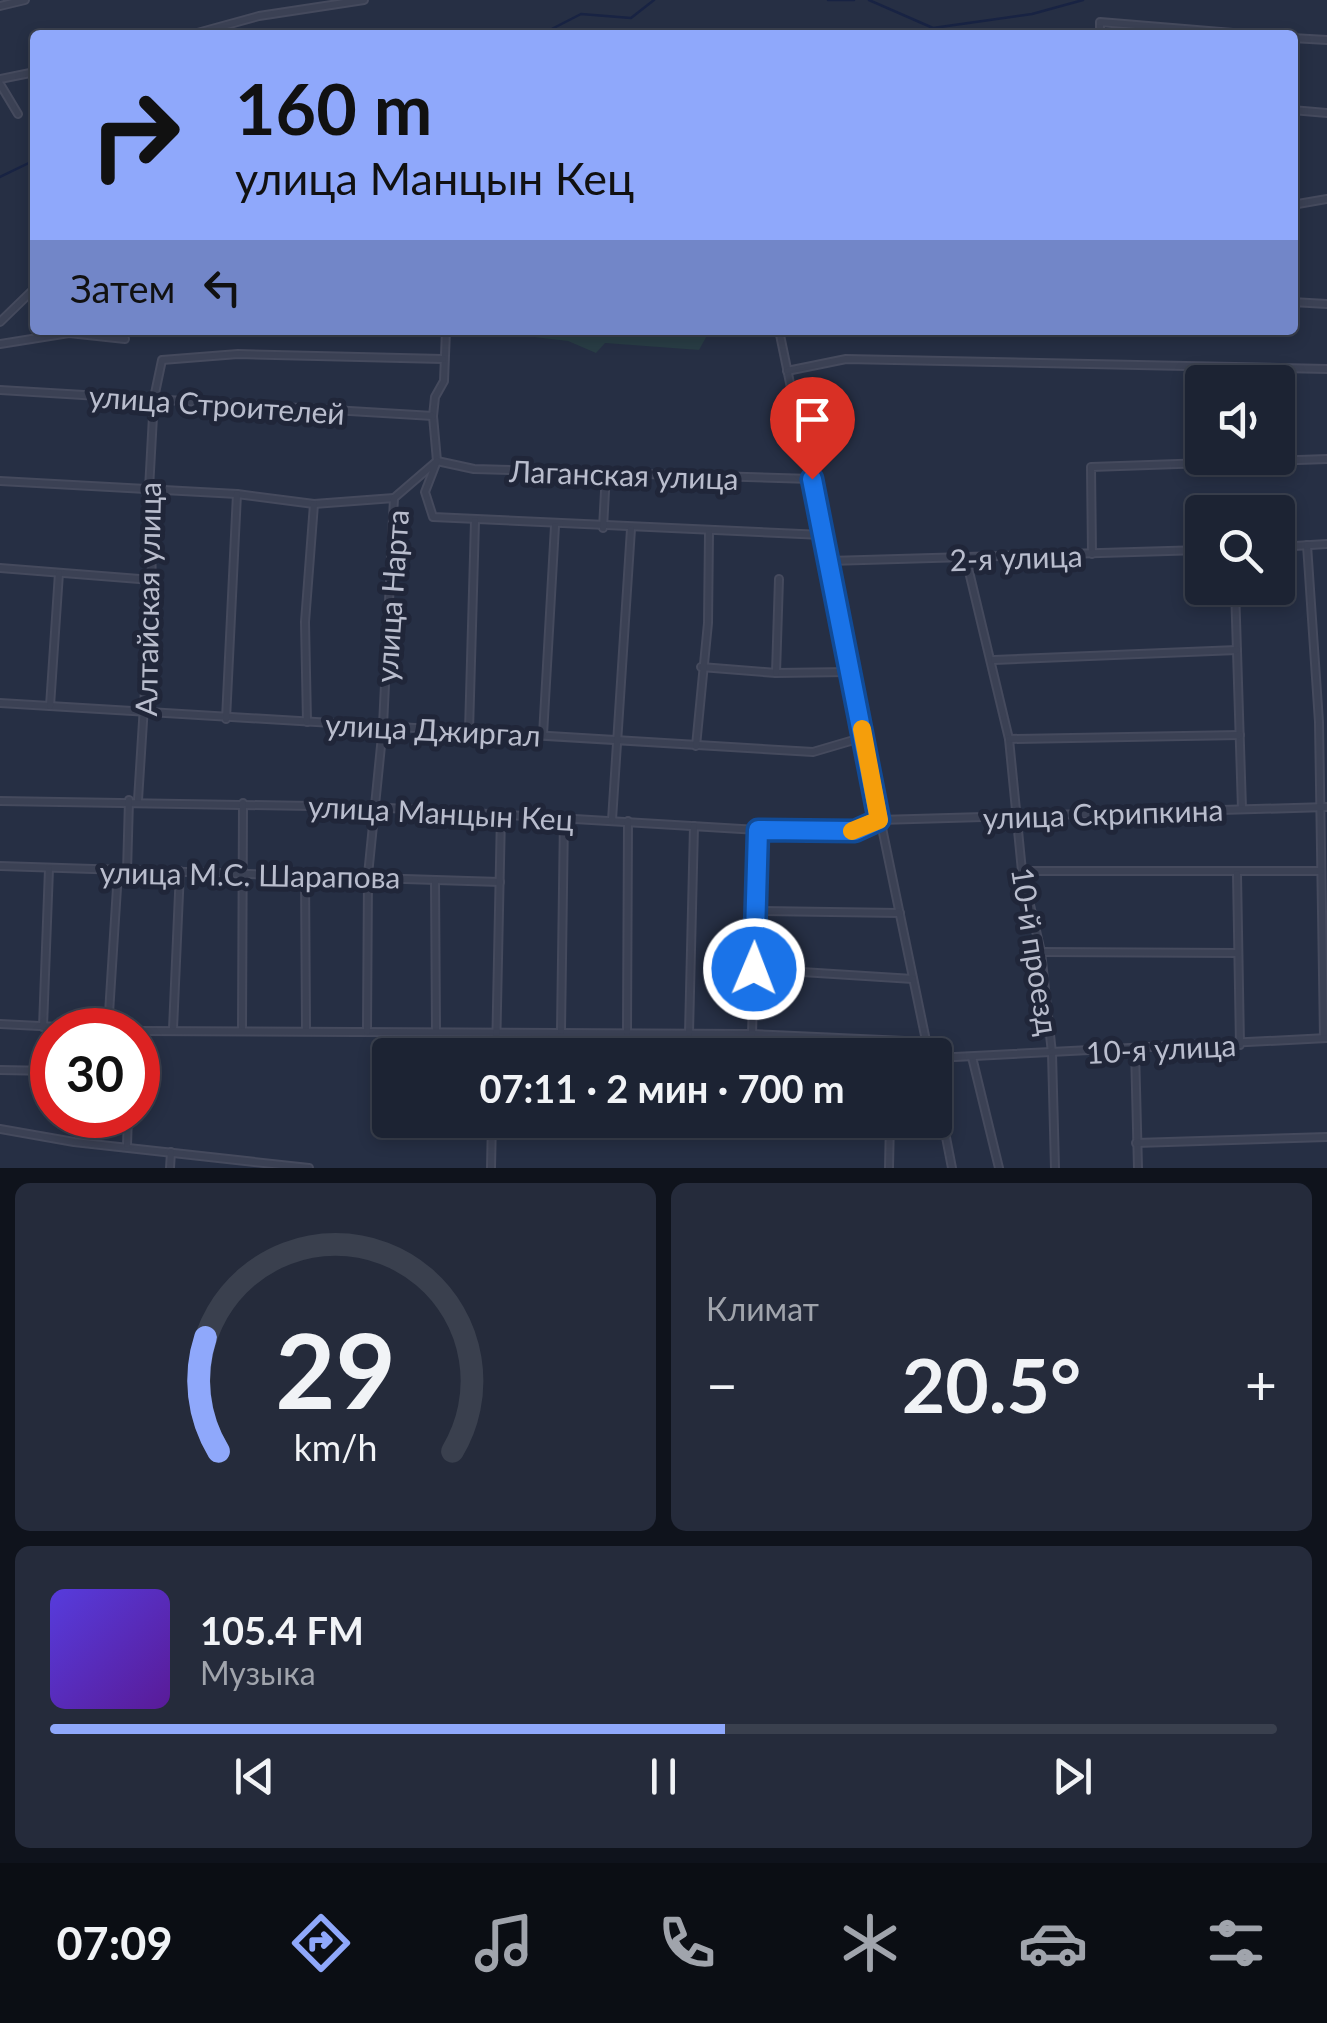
<!DOCTYPE html>
<html lang="ru">
<meta charset="utf-8">
<style>
:root{--surface:#1c2333;--page:#252b3b;--text:#f1f3f6;--muted:#a0a4ac;--line:#3a404e;--accent:#8fa8fb}
body{margin:0;font-family:Lato,sans-serif;background:var(--page);color:var(--text);height:100vh;display:flex;flex-direction:column;font-size:38px;white-space:nowrap}
*{box-sizing:border-box;margin:0}
p{font-size:32px;color:var(--muted)}
.icon{flex:none;width:55px;height:55px;fill:none;stroke:currentColor;stroke-width:2;stroke-linecap:round;stroke-linejoin:round}
.map{position:relative;height:1168px;overflow:hidden}
.drawer{display:flex;flex-direction:column;gap:15px;padding:15px;background:#0f131c;flex:1}
.drawer>*{flex:none}
.banner{position:absolute;left:30px;top:30px;width:1268px;height:305px;border-radius:10px;box-shadow:0 5px 15px #0003,0 0 0 2px var(--line);background:#8fa8fb;color:#111;overflow:hidden}
.tools{position:absolute;left:1185px;top:365px;display:grid;gap:20px}
.tools a{display:grid;place-items:center;width:110px;height:110px;border-radius:10px;background:var(--surface);box-shadow:0 5px 15px #0003,0 0 0 2px var(--line);font-size:50px}
.speed{position:absolute;left:30px;top:1008px;display:flex;gap:20px;font-size:50px;font-weight:700;text-align:center}
.speed>*{display:grid;place-content:center;width:130px;height:130px;border-radius:50%;background:var(--surface);box-shadow:0 5px 15px #0003,0 0 0 2px var(--line);line-height:1}
.speed .limit{border:15px solid #d22;background:#fff;color:#111}
.pin{position:absolute;display:grid;place-items:center;width:85px;height:85px;color:#fff;margin:-102px -42px;border-radius:50% 50% 50% 0;rotate:-45deg;box-shadow:0 0 10px #0007}
.pin .icon{rotate:45deg}
.me{position:absolute;width:110px;margin:-55px;rotate:1deg;stroke-linejoin:round;filter:drop-shadow(0 0 8px #0008)}
.turn{display:flex;align-items:center;gap:35px;height:210px;padding:0 40px;font-size:45px}
.turn .icon{width:130px;height:130px;stroke-width:2.5}
.turn b{display:block;font-size:70px;line-height:85px}
.then{display:flex;align-items:center;height:95px;padding:0 40px;background:#0003;gap:20px;font-size:38px}
.big{font-size:75px;font-weight:700;line-height:1.1}
.drawer .widget{flex:1;display:flex;flex-direction:column;justify-content:center;gap:15px;min-width:0;padding:0 35px;border-radius:15px;background:var(--page)}
.drawer .dial{align-items:center;gap:0}
.dial svg{height:260px;overflow:visible;fill:none;stroke:var(--line);stroke-width:7;stroke-linecap:round;text-anchor:middle}
.dial text{fill:var(--text);stroke:none}
.song{display:flex;align-items:center;gap:30px}
.cover{width:120px;height:120px;border-radius:15px;background:linear-gradient(135deg,hsl(250 70% 55%),hsl(270 70% 35%))}
.played{height:10px;border-radius:5px;background:linear-gradient(90deg,var(--accent) 55%,var(--line) 55%)}
.keys{display:flex;justify-content:space-around;direction:ltr}
.heat{display:flex;justify-content:space-between;align-items:center;font-size:55px;direction:ltr}
.drawer .tiles{flex:1;display:grid;gap:15px;grid-template-columns:1fr 1fr}
.widget:last-child{grid-column:span 2}
.trip{position:absolute;left:372px;top:1038px;width:580px;height:100px;border-radius:10px;background:var(--surface);box-shadow:0 5px 15px #0003,0 0 0 2px var(--line);font-weight:700;line-height:100px;text-align:center}
.dock{display:flex;height:160px;justify-content:space-around;align-items:center;background:#0b0e14;color:var(--muted)}
.dock .icon{width:70px;height:70px}
.dock .on{color:var(--accent)}
.dock b{font-size:45px;color:var(--text)}
.map>svg:first-child{display:block}
</style>
<div class="map">
<svg width="1327" height="1168" viewBox="0 0 1327 1168">
<rect width="100%" height="100%" fill="#262f44"/>
<!-- green -->
<polygon fill="#293d45" points="509,330 710,330 699,350 605,343 596,353 568,341 508,334"/>
<g fill="none" stroke-linecap="round" stroke-linejoin="round">
<!-- stream -->
<g stroke="#182343" stroke-width="2.5">
<polyline points="828,0 854,0"/>
<polyline points="869,0 933,28 1032,14 1083,0"/>
<polyline points="540,35 581,14 631,18 654,0"/>
<polyline points="0,177 35,160"/>
</g>
<!-- minor casing -->
<g stroke="#454a5d" stroke-width="10">
<g id="minor">
<polyline points="0,6 25,0"/>
<polyline points="190,35 259,16 364,0"/>
<polyline points="1100,35 1100,22 1257,35"/>
<polyline points="1292,38 1327,40"/>
<polyline points="0,79 35,72"/>
<polyline points="0,84 18,114"/>
<polyline points="1292,110 1327,113"/>
<polyline points="1292,205 1327,199"/>
<polyline points="1292,302 1327,304"/>
<polyline points="0,322 35,288"/>
<polyline points="446,330 444,381 435,397 433,416 437,461 425,492 433,517 823,535"/>
<polyline points="779,330 929,1055"/>
<polyline points="0,344 69,333 125,339"/>
<polyline points="787,371 846,359 1327,369"/>
<polyline points="0,390 433,416"/>
<polyline points="437,461 474,469 812,479"/>
<polyline points="0,481 237,494 314,504 394,498"/>
<polyline points="603,528 606,473"/>
<polyline points="1307,545 1319,722 1324,1038"/>
<polyline points="1278,547 1327,544"/>
<polyline points="1092,554 1091,467 1327,459"/>
<polyline points="966,559 1009,739 1022,871 1041,952 1052,1053 1055,1168"/>
<polyline points="829,561 1202,550"/>
<polyline points="0,568 152,580"/>
<polyline points="1235,588 1242,809"/>
<polyline points="994,660 1237,650"/>
<polyline points="701,667 776,673 849,672"/>
<polyline points="776,673 779,579"/>
<polyline points="0,703 813,752 864,737"/>
<polyline points="50,706 59,573"/>
<polyline points="226,719 237,494"/>
<polyline points="307,722 305,622 314,504"/>
<polyline points="469,731 475,521"/>
<polyline points="543,735 555,526"/>
<polyline points="1009,739 1240,735"/>
<polyline points="696,746 708,623 709,533"/>
<polyline points="138,800 152,580 149,489 154,398 162,360 238,354 443,359"/>
<polyline points="0,801 372,807 758,830 855,831 879,820 1327,807"/>
<polyline points="612,820 631,529"/>
<polyline points="0,866 500,882"/>
<polyline points="1022,871 1321,871"/>
<polyline points="127,872 129,800"/>
<polyline points="305,874 306,1030"/>
<polyline points="1237,874 1240,1045"/>
<polyline points="435,880 436,1031"/>
<polyline points="754,911 900,913"/>
<polyline points="1041,952 1238,953"/>
<polyline points="754,969 913,979"/>
<polyline points="0,1024 118,1030"/>
<polyline points="43,1027 49,869"/>
<polyline points="108,1029 118,872"/>
<polyline points="173,1029 180,871"/>
<polyline points="242,1029 243,803"/>
<polyline points="138,1031 752,1034 927,1042"/>
<polyline points="367,1031 368,875 383,726 394,498 437,461"/>
<polyline points="561,1031 564,817"/>
<polyline points="627,1032 628,821"/>
<polyline points="689,1033 694,826"/>
<polyline points="752,1034 758,830"/>
<polyline points="1135,1049 1138,1168"/>
<polyline points="496,1055 501,814"/>
<polyline points="972,1057 999,1168"/>
<polyline points="935,1058 1327,1038"/>
<polyline points="0,1070 52,1071"/>
<polyline points="935,1081 952,1168"/>
<polyline points="0,1129 74,1142 309,1168"/>
<polyline points="1136,1143 1327,1137"/>
<polyline points="127,1145 128,1115"/>
<polyline points="170,1168 171,1152"/>
<polyline points="491,1168 492,1120"/>
<polyline points="889,1168 890,1120"/>
</g>
</g>
<!-- minor -->
<use href="#minor" stroke="#3b4154" stroke-width="6"/>
</g>
<g fill="none" stroke-linecap="round" stroke-linejoin="round">
<!-- route casing -->
<g stroke="#114b97" stroke-width="25">
<polyline id="route" points="754,969 758,830 855,831 879,820 812,479"/>
</g>
<!-- route -->
<use href="#route" stroke="#1a73e8" stroke-width="18"/>
<!-- slow -->
<polyline stroke="#f59e0b" stroke-width="18" points="852,831 879,820 862,729"/>
</g>
<g text-anchor="middle" dominant-baseline="central" stroke-width="10" stroke-linejoin="round" paint-order="stroke">
<!-- street labels -->
<g font-size="30" fill="#b9bdcd" stroke="#202639">
<text transform="translate(217 404) rotate(4)">улица Строителей</text>
<text transform="translate(624 474) rotate(2)">Лаганская улица</text>
<text transform="translate(1016 557) rotate(-2)">2-я улица</text>
<text transform="translate(391 596) rotate(-86)">улица Нарта</text>
<text transform="translate(147 599) rotate(-89)">Алтайская улица</text>
<text transform="translate(433 729) rotate(3)">улица Джиргал</text>
<text transform="translate(441 812) rotate(3)">улица Манцын Кец</text>
<text transform="translate(1103 813) rotate(-2)">улица Скрипкина</text>
<text transform="translate(250 874) rotate(1)">улица М.С. Шарапова</text>
<text transform="translate(1036 951) rotate(81)">10-й проезд</text>
<text transform="translate(1161 1048) rotate(-3)">10-я улица</text>
</g>
</g>
</svg>
<div class="tools">
<a><svg class="icon" aria-label="sound" viewBox="0 0 24 24"><path d="M4 9h4l5-4v14l-5-4H4zM17 9q2 3 0 6"/></svg></a>
<a><svg class="icon" aria-label="search" viewBox="0 0 24 24"><circle cx="10" cy="10" r="6"/><path d="M15 15l6 6"/></svg></a>
</div>
<div class="speed"><div class="limit">30</div></div>
<div class="pin" style="left:812px;top:479px;background:#d93025"><svg class="icon" aria-label="arrive" viewBox="0 0 24 24"><path d="M6 21V4h12l-3 4 3 4H6"/></svg></div>
<svg class="me" style="left:754px;top:969px" viewBox="-20 -20 40 40"><circle r="17" fill="#1a73e8" stroke="#fff" stroke-width="3"/><path d="M0-11L8 9 0 5-8 9z" fill="#fff"/></svg>
<div class="trip">07:11 · 2 мин · 700 m</div>
<div class="banner">
<div class="turn"><svg class="icon" aria-label="right" viewBox="0 0 24 24"><path d="M7 20v-9h11M14 6l5 5-5 5"/></svg><div><b>160 m</b>улица Манцын Кец</div></div>
<div class="then">Затем<svg class="icon" aria-label="left" viewBox="0 0 24 24"><path d="M17 20v-9H6M10 6l-5 5 5 5"/></svg></div>
</div>
</div>
<section class="drawer">
<div class="tiles">
<div class="widget dial"><svg viewBox="0 0 100 80">
<path d="M14 69A42 42 0 1 1 86 69"/>
<path d="M14 69A42 42 0 0 1 10 34" stroke="#8fa8fb"/>
<text x="50" y="56" font-size="32" font-weight="700">29</text>
<text x="50" y="72" font-size="11">km/h</text>
</svg></div>
<div class="widget"><p>Климат</p>
<div class="heat"><a>−</a><b class="big">20.5°</b><a>+</a></div>
</div>
<div class="widget">
<div class="song"><i class="cover"></i><div><b>105.4 FM</b><p>Музыка</p></div></div>
<div class="played"></div>
<div class="keys"><svg class="icon" aria-label="previous" viewBox="0 0 24 24"><path d="M18 5L8 12l10 7zM5 5v14"/></svg><svg class="icon" aria-label="pause" viewBox="0 0 24 24"><path d="M8 5v14M16 5v14"/></svg><svg class="icon" aria-label="next" viewBox="0 0 24 24"><path d="M6 5l10 7-10 7zM19 5v14"/></svg></div>
</div>
</div>
</section>
<nav class="dock">
<b>07:09</b>
<svg class="icon on" aria-label="directions" viewBox="0 0 24 24"><path d="M12 3l9 9-9 9-9-9zM9 14v-3h6M13 9l2 2-2 2"/></svg>
<svg class="icon" aria-label="music" viewBox="0 0 24 24"><path d="M9 18V5l10-2v13"/><circle cx="6" cy="18" r="3"/><circle cx="16" cy="16" r="3"/></svg>
<svg class="icon" aria-label="phone" viewBox="0 0 24 24"><path d="M5 4h4l2 5-3 2q2 4 5 5l2-3 5 2v4C11 20 4 13 5 4z"/></svg>
<svg class="icon" aria-label="climate" viewBox="0 0 24 24"><path d="M12 3v18M4 7l16 10M4 17L20 7"/></svg>
<svg class="icon" aria-label="car" viewBox="0 0 24 24"><path d="M5 17H2v-5l4-1 3-4h7l3 4 3 1v5h-3M9 17h6M6 11h13"/><circle cx="7" cy="17" r="2"/><circle cx="17" cy="17" r="2"/></svg>
<svg class="icon" aria-label="filters" viewBox="0 0 24 24"><path d="M4 7h16M4 17h16"/><circle cx="9" cy="7" r="2"/><circle cx="15" cy="17" r="2"/></svg>
</nav>
